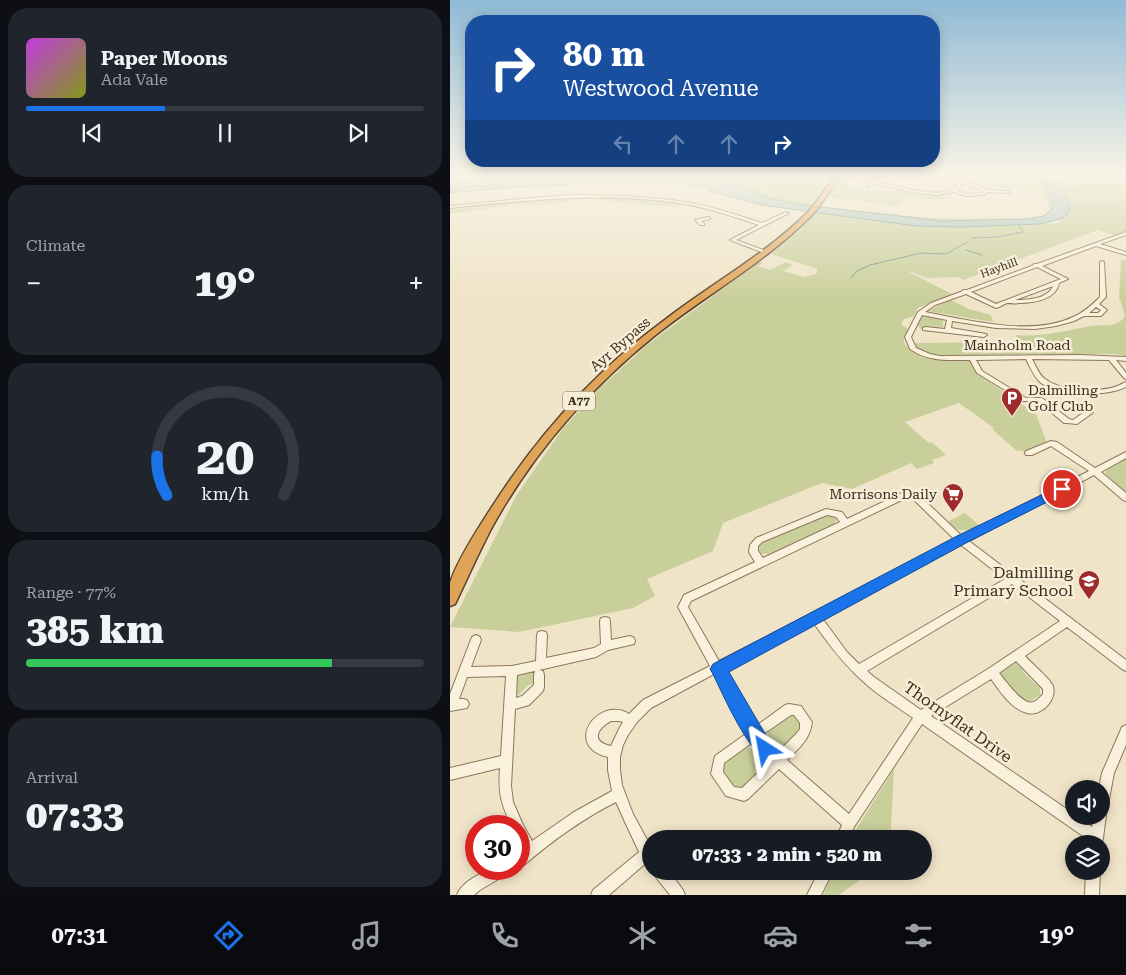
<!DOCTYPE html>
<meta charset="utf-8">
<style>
:root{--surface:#171b24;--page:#20242c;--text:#f1f3f6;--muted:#9ea1a6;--line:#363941;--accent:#1a73e8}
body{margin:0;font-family:"Roboto Serif",serif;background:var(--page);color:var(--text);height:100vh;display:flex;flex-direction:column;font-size:19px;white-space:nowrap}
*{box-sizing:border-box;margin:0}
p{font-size:16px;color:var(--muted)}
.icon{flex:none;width:28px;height:28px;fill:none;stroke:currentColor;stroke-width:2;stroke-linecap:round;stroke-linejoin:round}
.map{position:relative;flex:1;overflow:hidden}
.sheet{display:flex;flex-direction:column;gap:8px;padding:8px;background:#0d0f14;width:450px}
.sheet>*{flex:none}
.guide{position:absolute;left:15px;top:15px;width:475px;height:152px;border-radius:20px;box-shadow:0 2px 12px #0003;background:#1a4fa0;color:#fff;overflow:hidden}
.fabs{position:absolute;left:615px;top:780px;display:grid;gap:10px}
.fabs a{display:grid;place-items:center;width:45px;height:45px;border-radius:50%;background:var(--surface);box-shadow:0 2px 12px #0003;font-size:25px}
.speed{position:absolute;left:15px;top:815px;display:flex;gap:10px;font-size:25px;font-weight:700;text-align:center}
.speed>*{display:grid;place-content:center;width:65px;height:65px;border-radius:50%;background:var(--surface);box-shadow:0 2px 12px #0003;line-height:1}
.speed .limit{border:8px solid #d22;background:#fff;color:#111}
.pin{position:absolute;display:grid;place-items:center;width:42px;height:42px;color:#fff;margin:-21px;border:2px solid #fff;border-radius:50%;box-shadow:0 1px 5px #0007}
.me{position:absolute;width:55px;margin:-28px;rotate:326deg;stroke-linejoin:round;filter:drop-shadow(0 0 4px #0008)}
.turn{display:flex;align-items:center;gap:18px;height:105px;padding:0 15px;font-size:22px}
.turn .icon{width:65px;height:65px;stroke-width:2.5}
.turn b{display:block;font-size:35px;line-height:42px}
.lanes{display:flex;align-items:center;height:48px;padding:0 15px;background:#0003;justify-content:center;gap:25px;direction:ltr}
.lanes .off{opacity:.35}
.big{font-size:38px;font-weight:800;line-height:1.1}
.sheet .tile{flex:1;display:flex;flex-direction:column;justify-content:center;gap:8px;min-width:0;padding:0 18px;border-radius:20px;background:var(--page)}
.sheet .dial{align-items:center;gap:0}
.dial svg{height:130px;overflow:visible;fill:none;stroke:var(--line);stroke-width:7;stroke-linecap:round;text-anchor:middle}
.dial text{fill:var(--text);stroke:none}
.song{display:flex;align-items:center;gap:15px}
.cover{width:60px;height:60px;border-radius:8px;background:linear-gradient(135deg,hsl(290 70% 55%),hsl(70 70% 35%))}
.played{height:5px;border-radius:2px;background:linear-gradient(90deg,var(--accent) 35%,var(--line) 35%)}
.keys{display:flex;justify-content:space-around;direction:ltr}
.heat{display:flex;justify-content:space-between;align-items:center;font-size:28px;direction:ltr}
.charge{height:8px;border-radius:4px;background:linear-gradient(90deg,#34c759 77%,var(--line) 0)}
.trip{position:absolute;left:192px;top:830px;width:290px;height:50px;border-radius:25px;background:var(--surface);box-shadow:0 2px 12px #0003;font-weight:800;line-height:50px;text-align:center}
.tab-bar{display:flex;height:80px;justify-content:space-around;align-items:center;background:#090b0e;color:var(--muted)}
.tab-bar .icon{width:35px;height:35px}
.tab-bar .selected{color:var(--accent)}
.tab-bar b{font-size:22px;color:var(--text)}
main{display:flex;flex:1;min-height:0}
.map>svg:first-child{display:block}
</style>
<main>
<section class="sheet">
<div class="tile">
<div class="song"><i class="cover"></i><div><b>Paper Moons</b><p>Ada Vale</p></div></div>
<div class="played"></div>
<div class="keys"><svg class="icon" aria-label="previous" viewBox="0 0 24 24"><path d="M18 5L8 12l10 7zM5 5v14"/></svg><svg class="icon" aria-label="pause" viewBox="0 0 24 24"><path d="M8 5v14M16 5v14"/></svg><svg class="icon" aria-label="next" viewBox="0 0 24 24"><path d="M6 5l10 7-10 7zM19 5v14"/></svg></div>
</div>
<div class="tile"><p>Climate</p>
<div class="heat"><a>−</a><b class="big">19°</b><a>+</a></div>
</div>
<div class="tile dial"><svg viewBox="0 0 100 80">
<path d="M14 69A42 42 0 1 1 86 69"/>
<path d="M14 69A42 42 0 0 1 8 45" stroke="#1a73e8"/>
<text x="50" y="56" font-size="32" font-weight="700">20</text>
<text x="50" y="72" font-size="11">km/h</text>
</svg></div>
<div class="tile"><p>Range · 77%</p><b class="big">385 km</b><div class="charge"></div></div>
<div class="tile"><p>Arrival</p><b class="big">07:33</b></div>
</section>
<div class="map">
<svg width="676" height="895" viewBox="0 0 676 895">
<rect width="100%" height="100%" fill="#f0e4c8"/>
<!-- green -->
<g fill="#c9cf9b">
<polygon points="114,175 384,175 359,206 323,199 293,187 238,179 93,180 0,189 0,180"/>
<path d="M392,175H403L399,183L400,186C415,193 431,189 447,193L450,189L491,194L497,198L494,200L453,197L448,206L378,197Z"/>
<path d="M587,175L589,186V175L593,177C597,187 597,196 603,205L600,211L598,203L590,191L553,189L513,176Z"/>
<path d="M607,175H676V231L663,235L648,230L513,280L508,277L477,278L462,272L463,271L459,272L502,294L468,308L464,316L454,319L451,324L458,329L454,337V343C471,364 495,358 519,360L527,374L586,414L597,443L575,453L571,450L567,451L542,429L544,428L509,403L503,405L455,422L479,443L482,442L496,455L482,460L484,463L467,469L461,463L402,489L372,483L273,523L263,551L197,579L205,596L183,608L69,632L0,627L66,496L114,427L151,387L198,344L309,262L313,263L308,266L320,270L336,262L343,265L333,271L354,277L366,274L368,269L321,254L350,230L365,212L472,226H569L608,223L621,210L616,193L607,184Z"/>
<polygon points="161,196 245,205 210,206 136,199 89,205 71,204 0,214 0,210 68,201"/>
<polygon points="371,207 481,218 579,219 480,220"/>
<path d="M671,260H676V356L665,354L486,355L471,351L462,343L568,342L566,335C592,337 616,331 640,326C653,324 669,329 675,315L669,297Z"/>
<polygon points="501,300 519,309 541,315 543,322 477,311"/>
<polygon points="472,316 493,318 493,327 473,326 473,329 470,329 468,324"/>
<polygon points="676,459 676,494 655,473 657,469"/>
<path d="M515,513L530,526C517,531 510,533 499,524V521Z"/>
<polygon points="379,514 387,518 384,524 319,554 307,553 306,547 312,541"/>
<polygon points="564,662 573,669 573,672 590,688 590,695 579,702 571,700 557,682 552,681 548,672"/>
<polygon points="85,670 83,684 78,685 69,695 66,695 67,676 70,673"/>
<polygon points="339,714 350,719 351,730 334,748 320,746 317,743 318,728"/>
<path d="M294,746C309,751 313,754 313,770L296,788H284L272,773L275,760Z"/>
<polygon points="444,769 441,829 436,839 400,839"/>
<polygon points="384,871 419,871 417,875 389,895 373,895"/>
</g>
<!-- water -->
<path fill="#a9c4bc" stroke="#6f938a" d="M591,175H607C609,189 620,198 620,211L613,218L592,224L511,227L466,226L311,205L260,191C242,173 35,189 0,193V189L93,180L238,179L293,187L323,199L354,205L492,221L576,219L594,216L604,206Z"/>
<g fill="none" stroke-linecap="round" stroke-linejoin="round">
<!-- stream -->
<g stroke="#6f938a" stroke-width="1">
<polyline points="616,189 626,189"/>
<polyline points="522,238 547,237 573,232 568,224"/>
<polyline points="516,250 532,255"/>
<polyline points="401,278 407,271 420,265 471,253 496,254 517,242"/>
</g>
<!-- minor casing -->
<g stroke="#8d765c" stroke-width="2">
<g id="minor">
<path d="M415,175H434L433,177H422L429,182L461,190L486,193L504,190L508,183L502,179L475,175L503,177L511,182L524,184L536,190L559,191L561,192L559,193L537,192L534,195L517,196L504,192L486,195L461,192L427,184L416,177ZM511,184L522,186L533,191L532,193L517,194L507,191Z"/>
<polygon points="412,183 418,185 419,186 417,187 411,185"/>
<path d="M119,195C158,195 196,196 235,202C261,206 287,215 312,223L336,212L339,213L286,240L316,251V253H314L280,240L309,225C285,217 261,209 236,204C158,191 78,200 0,208V206L80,198Z"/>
<polygon points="258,217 260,218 260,219 251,221 254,223 254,225 250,225 245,220"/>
<path d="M676,232V235L650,244L676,252V255L646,246L592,266L618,279L609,283C606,300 583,303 569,303C565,304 560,303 557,303C554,304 550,307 546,308L516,294L485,305L475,312C518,320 582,337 623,317C633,313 642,305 650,297V262L652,261L654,262L656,297L649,304L657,310L651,316H634L624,321L606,326L585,329L546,328L502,321L501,328L536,334L537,335L534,337L473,330V328L475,327L495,329L497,320L472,315L461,337L466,348L480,354L490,356L631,355L676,357V361L666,360L676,373V379L674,378L659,360L582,359C586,366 589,375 595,379C610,391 644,392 661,388C666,387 671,384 676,382V387C656,397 610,396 591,383C584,377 580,367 576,359L526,360L532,371L576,398H592L619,419L623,420L637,410H641L643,412L641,414L627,424L617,423H614L588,401H573L527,373L520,360C499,360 478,362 460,349L455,337L468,312L481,303L513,291V290H517L584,265V264H587ZM587,267L611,279L546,304L521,292ZM603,286C598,299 578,300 565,300ZM646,307L651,310L648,313H639Z"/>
<path d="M601,441L607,442L645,468L676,452V458L651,472L676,493V501L673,500L644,475L519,541L676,660V671L672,669L617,627L575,656C582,664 596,675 602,684C609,698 592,717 577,713C561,709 550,691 541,679L481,716L624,814V816H626L642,827L644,816H651V789H649L652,773L672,727L676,725V745L664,773L656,815L653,838L651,847V844H640V841L472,724L404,827L399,839H386L392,825L329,769L298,799L294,801L276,796L261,774L265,756L297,733L264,674L201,708L187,722L178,735L173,745L170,757V770L172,785L183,814L201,847V866L196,863L159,895H141L143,890L189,852L175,822L166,802C132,819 102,841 74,865L69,867V852L72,849L69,843V826H61C51,802 48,794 50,768L0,780V768L51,756L56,676L17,677L9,699H13L17,700L19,704L17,708L0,711V694L22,637L26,635L30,637L31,640L21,667L62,666L86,661L87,635L88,632L92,631L96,632L97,635L96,658L144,648L151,644L150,621L151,618L155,617L159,618L160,621L161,640L180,636L184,638L185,641L184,644L158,650L146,657L67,675L66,698L72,696L84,685V675L85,671L89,670L93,671L94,675V687L93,691L79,705L65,709L61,786L63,802L73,825L82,841L124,812L162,791L158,770V757C118,748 140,707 168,710C172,710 176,712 179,714L193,700L260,666L228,607L234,595L305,562L299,552L300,545L306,538L376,509L392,512L397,519L452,493H465L468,494L512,536L639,471L601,446L582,455H576L575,453L576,451ZM456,498L463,499L505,540L269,661L238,607L241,601ZM377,515L386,517L390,522L313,558L308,551V546L312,542ZM511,545L555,579L409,664L397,652L372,618ZM562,584L610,621L538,669L471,710L424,677L417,671ZM363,622C379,645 395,666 416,684C430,697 448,707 463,718L399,814L337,760C349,748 360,740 362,722L351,706L339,704L335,705L306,726L273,670ZM566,661L593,689V694C590,697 587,701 583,702C573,706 555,680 549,673ZM341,715H344L350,723V729L346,734L328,752L319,745L312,735ZM161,721H169L173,722L170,727L161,746C141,742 146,729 161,721ZM303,742L311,753L320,761L292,788L284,787L273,772L274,763Z"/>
<path d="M40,869H59L57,874L30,890L24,895H7C12,882 28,875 40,869Z"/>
<polygon points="203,871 219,871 233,890 235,895 220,895 205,876"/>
<polygon points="369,871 383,871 371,895 357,895"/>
<polygon points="636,871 650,871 649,895 635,895"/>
</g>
</g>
<!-- highway casing -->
<g stroke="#5b4430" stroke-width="3">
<path id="highway" d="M385,175H390C381,189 373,203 362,215C315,263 255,295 203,337C138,390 81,456 41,529C28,554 17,579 5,604L0,606C0,599 0,590 0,583C7,561 27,530 40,510C87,436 145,371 216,319C263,283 316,254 358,212C368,201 376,188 385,175Z"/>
</g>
<!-- minor -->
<use href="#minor" fill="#faf1dc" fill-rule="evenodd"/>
<!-- highway -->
<use href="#highway" fill="#e0a458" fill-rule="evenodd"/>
</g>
<!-- sky -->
<linearGradient id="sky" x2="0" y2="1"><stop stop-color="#8fbad6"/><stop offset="0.58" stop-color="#f8f3e6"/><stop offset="1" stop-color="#f8f3e6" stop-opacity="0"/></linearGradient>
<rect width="676" height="301" fill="url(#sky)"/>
<!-- route -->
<path fill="#1a73e8" stroke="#114b97" d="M612,485L617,486L619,489L617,492L516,543L279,672L324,749L321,756L315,758C298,751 272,693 263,674L260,669L263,664L507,536Z"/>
<!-- icons -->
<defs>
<g id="parking-pin" transform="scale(1.125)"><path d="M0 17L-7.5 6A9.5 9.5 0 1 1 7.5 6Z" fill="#9e2a2b" stroke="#f7eed8"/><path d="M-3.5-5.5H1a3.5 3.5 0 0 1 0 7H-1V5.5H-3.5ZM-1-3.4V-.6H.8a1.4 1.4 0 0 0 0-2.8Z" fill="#fff"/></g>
<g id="supermarket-pin" transform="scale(1.125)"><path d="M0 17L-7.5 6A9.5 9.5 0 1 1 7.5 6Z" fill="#9e2a2b" stroke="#f7eed8"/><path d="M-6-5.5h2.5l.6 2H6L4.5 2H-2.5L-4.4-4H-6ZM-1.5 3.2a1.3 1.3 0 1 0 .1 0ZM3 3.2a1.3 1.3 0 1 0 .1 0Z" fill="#fff"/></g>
<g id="school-pin" transform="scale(1.125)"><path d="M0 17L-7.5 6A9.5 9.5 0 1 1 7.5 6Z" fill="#9e2a2b" stroke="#f7eed8"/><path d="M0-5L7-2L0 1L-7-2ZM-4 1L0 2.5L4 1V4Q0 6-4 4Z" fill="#fff"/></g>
</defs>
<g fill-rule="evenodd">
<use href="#parking-pin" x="562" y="398"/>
<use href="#supermarket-pin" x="503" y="494"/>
<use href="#school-pin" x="639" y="581"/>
</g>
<g text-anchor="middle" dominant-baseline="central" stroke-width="5" stroke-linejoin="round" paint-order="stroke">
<!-- far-street labels -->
<g font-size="11" fill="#3d2e20" stroke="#f7eed8">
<text transform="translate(549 268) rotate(-20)">Hayhill</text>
</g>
<!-- shield labels -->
<rect fill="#f7eed8" stroke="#756857" stroke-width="1" x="113" y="391.5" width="32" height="19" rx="4"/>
<g font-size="12" font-weight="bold" fill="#3d2e20">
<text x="129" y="401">A77</text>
</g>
<!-- street labels -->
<g font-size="14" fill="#3d2e20" stroke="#f7eed8">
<text transform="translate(170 344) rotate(-41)">Ayr Bypass</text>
<text x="567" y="345">Mainholm Road</text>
</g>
<!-- poi labels -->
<g font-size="14" fill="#3d2e20" stroke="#f7eed8" text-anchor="start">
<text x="578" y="390">Dalmilling<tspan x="578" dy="16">Golf Club</tspan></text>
<text x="487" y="494" text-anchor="end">Morrisons Daily</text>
</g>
<!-- near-poi labels -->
<g font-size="16" fill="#3d2e20" stroke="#f7eed8" text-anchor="end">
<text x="623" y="572">Dalmilling<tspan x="623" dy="18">Primary School</tspan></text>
</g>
<!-- near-street labels -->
<g font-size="16" fill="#3d2e20" stroke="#f7eed8">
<text transform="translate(508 722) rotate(35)">Thornyflat Drive</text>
</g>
</g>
</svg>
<div class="fabs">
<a><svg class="icon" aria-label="sound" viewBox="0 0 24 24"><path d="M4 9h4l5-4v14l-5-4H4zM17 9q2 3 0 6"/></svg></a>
<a><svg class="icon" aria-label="layers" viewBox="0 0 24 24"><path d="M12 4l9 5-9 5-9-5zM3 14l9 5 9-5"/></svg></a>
</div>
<div class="speed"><div class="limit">30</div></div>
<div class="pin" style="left:612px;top:489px;background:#d93025"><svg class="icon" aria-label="arrive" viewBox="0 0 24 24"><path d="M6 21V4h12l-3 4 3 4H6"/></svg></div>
<svg class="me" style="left:315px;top:749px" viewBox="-20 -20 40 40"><path d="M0-17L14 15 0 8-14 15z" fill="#1a73e8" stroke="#fff" stroke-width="4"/></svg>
<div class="trip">07:33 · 2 min · 520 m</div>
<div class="guide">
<div class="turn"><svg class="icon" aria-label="right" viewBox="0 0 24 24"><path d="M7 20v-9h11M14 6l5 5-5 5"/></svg><div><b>80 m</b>Westwood Avenue</div></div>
<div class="lanes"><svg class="icon off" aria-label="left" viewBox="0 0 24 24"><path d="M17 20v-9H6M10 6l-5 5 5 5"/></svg><svg class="icon off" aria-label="ahead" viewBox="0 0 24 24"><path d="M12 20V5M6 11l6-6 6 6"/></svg><svg class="icon off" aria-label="ahead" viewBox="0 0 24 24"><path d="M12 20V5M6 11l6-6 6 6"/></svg><svg class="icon" aria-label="right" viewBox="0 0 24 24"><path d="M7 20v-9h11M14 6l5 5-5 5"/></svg></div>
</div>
</div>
</main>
<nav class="tab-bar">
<b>07:31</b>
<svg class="icon selected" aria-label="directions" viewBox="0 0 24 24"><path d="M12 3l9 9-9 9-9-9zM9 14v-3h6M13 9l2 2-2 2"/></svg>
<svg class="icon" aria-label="music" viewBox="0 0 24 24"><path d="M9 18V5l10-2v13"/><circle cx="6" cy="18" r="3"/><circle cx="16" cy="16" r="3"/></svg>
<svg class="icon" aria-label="phone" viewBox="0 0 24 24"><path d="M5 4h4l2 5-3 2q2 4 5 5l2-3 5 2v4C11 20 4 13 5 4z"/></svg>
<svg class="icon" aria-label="climate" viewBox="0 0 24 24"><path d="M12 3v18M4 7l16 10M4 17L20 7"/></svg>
<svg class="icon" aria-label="car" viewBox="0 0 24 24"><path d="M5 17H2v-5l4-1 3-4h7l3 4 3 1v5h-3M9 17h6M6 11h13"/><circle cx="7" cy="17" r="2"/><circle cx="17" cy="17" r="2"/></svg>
<svg class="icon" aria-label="filters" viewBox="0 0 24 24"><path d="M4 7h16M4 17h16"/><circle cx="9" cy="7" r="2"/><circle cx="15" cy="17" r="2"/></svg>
<b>19°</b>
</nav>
